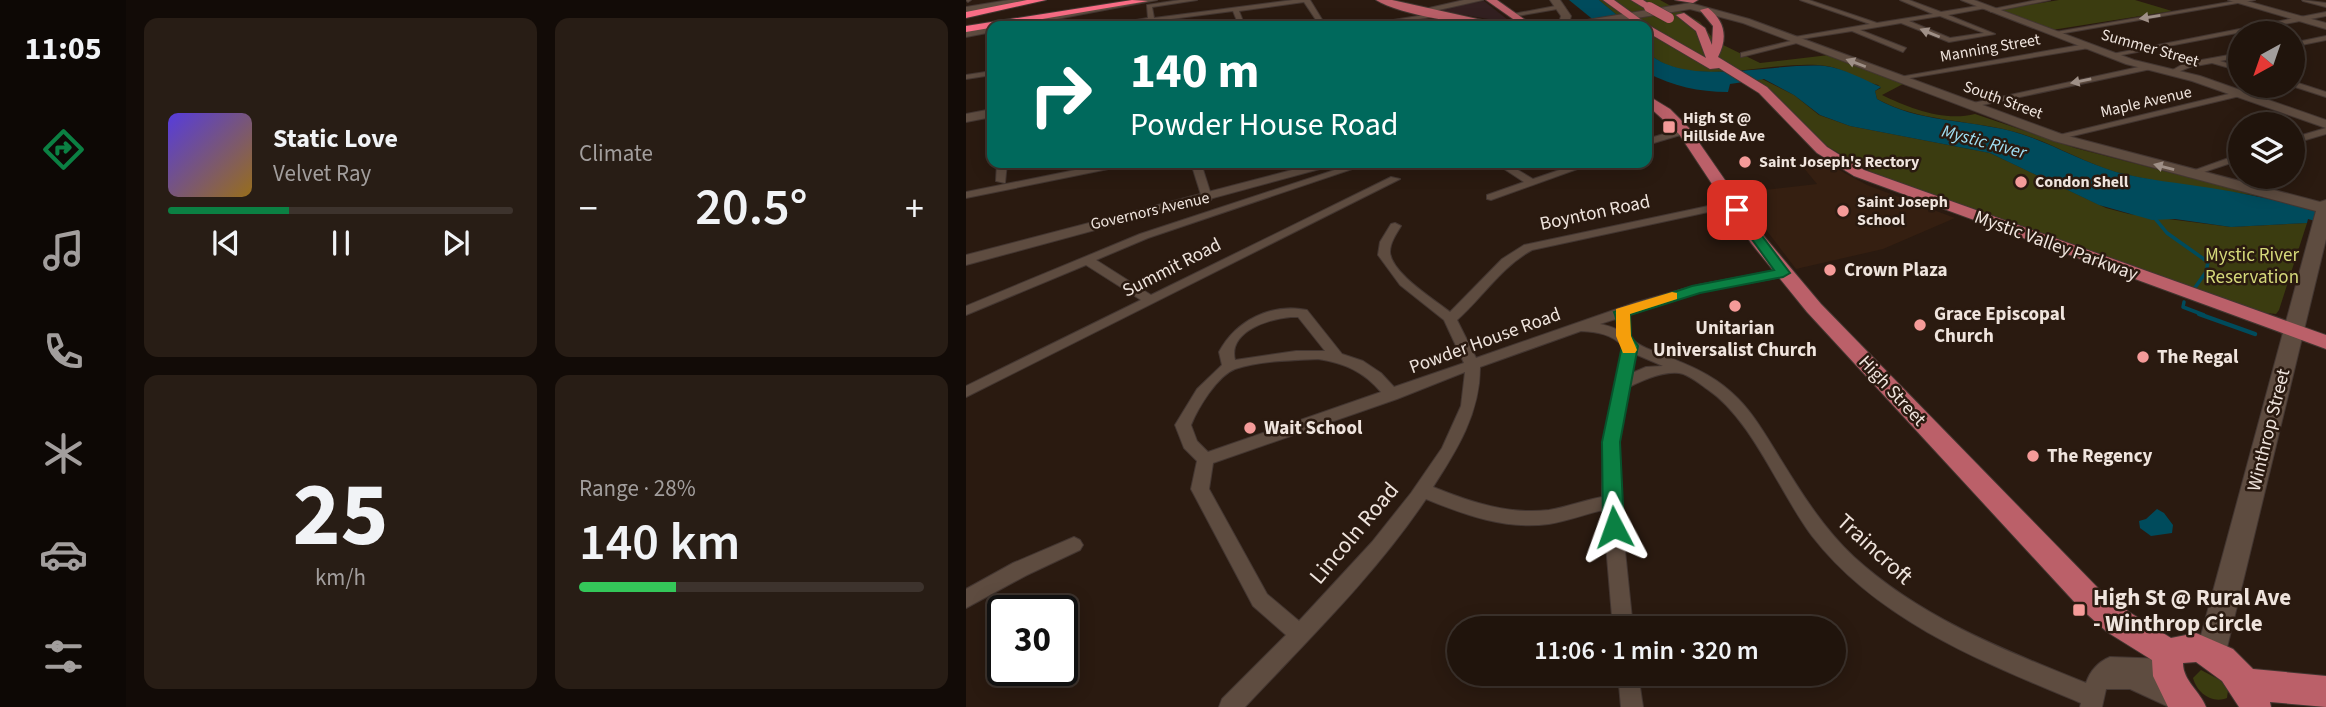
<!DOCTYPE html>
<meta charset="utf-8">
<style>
:root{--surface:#20140c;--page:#281d15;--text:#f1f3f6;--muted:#a29e9d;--line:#3d332d;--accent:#0b8043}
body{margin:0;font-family:"Source Sans 3",sans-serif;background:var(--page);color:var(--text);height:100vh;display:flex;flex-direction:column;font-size:26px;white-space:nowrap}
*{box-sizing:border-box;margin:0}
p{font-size:23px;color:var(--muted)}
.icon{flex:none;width:38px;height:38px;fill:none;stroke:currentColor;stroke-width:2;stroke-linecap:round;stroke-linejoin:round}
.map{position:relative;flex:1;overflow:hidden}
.sheet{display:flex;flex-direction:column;gap:18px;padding:18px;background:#120b07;width:840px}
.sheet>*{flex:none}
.hud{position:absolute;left:21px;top:21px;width:665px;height:147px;border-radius:14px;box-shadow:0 4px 18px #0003,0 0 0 2px var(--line);background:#00695c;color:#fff;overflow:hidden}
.needle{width:46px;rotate:220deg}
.controls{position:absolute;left:1262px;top:21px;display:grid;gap:14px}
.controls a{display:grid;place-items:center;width:77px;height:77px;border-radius:50%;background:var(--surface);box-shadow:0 4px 18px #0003,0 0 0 2px var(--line);font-size:35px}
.speed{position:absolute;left:21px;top:595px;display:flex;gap:14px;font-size:35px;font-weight:700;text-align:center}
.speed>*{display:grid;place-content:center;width:91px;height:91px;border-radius:50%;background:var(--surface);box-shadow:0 4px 18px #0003,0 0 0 2px var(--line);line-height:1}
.speed .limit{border:4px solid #111;border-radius:10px;background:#fff;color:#111}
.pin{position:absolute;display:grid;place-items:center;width:60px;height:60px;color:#fff;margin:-30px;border-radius:14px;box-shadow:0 4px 10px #0006}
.me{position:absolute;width:77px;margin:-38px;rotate:356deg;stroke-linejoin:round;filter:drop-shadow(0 0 5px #0008)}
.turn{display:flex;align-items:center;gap:24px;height:147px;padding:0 28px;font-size:32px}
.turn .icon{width:91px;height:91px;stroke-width:2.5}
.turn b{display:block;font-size:49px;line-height:60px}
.big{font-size:52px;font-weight:600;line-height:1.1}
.sheet .widget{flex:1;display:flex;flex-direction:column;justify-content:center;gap:10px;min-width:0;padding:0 24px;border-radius:14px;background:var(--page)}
.sheet .dial{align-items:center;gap:0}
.dial b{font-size:91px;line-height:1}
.song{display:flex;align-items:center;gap:21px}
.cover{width:84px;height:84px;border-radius:10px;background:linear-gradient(135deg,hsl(250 70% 55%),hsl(40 70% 35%))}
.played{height:7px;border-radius:4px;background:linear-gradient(90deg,var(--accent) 35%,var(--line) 35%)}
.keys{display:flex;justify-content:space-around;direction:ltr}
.heat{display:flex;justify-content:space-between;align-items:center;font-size:38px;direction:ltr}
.charge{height:10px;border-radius:5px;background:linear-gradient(90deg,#34c759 28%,var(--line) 0)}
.sheet .tiles{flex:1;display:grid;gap:18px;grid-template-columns:repeat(2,1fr)}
.trip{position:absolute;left:481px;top:616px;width:399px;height:70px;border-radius:35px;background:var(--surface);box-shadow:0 4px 18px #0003,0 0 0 2px var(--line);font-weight:600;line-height:70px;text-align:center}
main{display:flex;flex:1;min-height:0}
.tab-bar{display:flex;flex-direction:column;width:126px;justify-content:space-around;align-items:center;background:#0d0805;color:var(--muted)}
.tab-bar .icon{width:49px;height:49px}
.tab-bar .active{color:var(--accent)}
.tab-bar b{font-size:32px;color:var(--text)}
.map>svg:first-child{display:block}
</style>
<main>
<nav class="tab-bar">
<b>11:05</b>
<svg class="icon active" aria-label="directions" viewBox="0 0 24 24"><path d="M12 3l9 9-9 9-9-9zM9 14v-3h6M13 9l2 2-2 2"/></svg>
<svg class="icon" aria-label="music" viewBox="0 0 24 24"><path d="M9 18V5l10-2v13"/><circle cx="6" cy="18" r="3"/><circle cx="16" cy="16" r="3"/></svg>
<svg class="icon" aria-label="phone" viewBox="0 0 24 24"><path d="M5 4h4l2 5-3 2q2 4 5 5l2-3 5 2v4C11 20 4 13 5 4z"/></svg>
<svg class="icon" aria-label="climate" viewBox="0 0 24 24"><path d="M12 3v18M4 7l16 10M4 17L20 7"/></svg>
<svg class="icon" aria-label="car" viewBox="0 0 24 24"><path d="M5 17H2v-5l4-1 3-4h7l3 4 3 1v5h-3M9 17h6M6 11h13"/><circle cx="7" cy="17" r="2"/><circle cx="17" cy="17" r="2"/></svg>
<svg class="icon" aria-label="filters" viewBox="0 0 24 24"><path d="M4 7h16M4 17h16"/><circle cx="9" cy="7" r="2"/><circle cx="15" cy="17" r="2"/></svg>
</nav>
<section class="sheet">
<div class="tiles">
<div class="widget">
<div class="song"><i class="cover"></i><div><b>Static Love</b><p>Velvet Ray</p></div></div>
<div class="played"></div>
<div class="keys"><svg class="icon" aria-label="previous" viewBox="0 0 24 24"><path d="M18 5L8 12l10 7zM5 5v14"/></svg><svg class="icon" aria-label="pause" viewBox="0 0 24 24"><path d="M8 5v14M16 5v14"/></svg><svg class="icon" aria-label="next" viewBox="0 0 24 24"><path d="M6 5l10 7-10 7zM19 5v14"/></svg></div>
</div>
<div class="widget"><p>Climate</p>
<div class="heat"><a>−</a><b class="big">20.5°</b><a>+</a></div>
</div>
<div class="widget dial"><b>25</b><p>km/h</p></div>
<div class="widget"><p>Range · 28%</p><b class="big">140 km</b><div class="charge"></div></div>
</div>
</section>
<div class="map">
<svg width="1360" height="707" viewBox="0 0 1360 707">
<rect width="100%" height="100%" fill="#2a1a10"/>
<!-- commercial -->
<polygon fill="#332021" points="518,1 542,20 534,21 470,10"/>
<!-- built -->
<polygon fill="#351f11" points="862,164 901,185 989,218 917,249 830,269 772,193 851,184 837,167"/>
<!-- green -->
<g fill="#3b3c10">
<path d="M633,0H694L734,22L749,41L794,63L863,55L937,84L916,95C943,108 978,122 1009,114L1109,148L1302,198C1252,189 1199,185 1150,172C1113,161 1082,140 1045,131C1002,120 951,121 911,99L909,91L915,88L912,85C895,81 879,69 861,66C807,58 723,92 681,52V26H664Z"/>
<polygon points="1093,0 1169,0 1206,11 1086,30 1032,10"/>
<polygon points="794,78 828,95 853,115 884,126 1024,153 1140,208 1163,214 1265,227 1341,223 1313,310 1310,314 1292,312 914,177 857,144 786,79"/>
<path d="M1235,670L1256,681L1262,690L1261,698C1246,704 1231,693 1227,678Z"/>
</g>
<!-- water -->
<g fill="#004b5c">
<polygon points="603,0 633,0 664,26 635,26"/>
<path d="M681,52C720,89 808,62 859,66C878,68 898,80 915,87L909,91L911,99C951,122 1002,120 1045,131C1082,141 1113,161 1150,172C1181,180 1213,183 1245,188C1284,194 1322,203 1360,212V224L1342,219L1341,223L1265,227L1209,219L1186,220L1133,205L1024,153L884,126L854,115L828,95L798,79L764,84L762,92C732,92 708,86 681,73Z"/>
<polygon points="1191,509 1198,513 1207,525 1206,533 1185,536 1174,528 1173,521 1180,519"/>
</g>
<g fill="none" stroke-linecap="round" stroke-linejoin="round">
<!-- stream-far1 -->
<g stroke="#004b5c" stroke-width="3.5">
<polyline points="1187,216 1201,233 1242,262 1240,272 1228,289"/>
<polyline points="1218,302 1217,307 1238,315"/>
</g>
<!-- stream -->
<polyline stroke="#004b5c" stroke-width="4.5" points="1233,314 1289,334"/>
<!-- street casing -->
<g stroke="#433631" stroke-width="2">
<g id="street">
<polygon points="0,0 5,0 2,2"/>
<polygon points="214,0 231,0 186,7 188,18 327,0 344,0 360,26 354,26 338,2 273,11 279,26 273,26 267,11 151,26 134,26 182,18 181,5"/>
<path d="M834,0H843L911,23L967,14L934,0H943L975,12L1018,5L1020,8L982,15L1029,34L983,42L935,23L894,30L940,48L937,52L886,31L835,39V42L775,57V53L825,41L823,38L904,24ZM974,16L1018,33L984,38L943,21Z"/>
<polygon points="1071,0 1084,0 1025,12 1022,10"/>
<polygon points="1275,0 1289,0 1087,35 1084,33"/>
<polygon points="1336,0 1360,3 1360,7 1337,1"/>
<polygon points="595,5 597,8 545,17 542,15"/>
<polygon points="1360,12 1360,16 1145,57 1141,55"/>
<polygon points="471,13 473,16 405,26 390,26"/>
<polygon points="1360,36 1360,40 1326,47 1326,43"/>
<polygon points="1120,44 1123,48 932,80 928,78"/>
<polygon points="1274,53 1274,57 1254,61 1274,67 1274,71 1246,63 1224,67 1207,74 1203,72 1219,63"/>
<polygon points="1182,65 1185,65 1185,69 1002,108 998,105"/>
<polygon points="26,71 26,75 0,79 0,75"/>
<polygon points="1326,81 1360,92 1360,97 1326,86"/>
<polygon points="1275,91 1278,91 1278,95 1090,140 1085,137"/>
<polygon points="718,128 721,129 721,133 681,145 681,139"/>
<polygon points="1360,128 1360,134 1326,144 1326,138"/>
<polygon points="1274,154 1274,160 1223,177 1218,174"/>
<polygon points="31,163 41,163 39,183 30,181"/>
<polygon points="144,163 162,163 157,166 0,198 0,192"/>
<polygon points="225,163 235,163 246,198 245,200 241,201 236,198"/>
<polygon points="390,163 404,163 182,238 130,260 185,295 425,177 434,179 0,397 0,386 175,300 120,265 0,315 0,306 174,234"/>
<polygon points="529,163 540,163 567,179 614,163 628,163 525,200 521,199 521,195 558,182"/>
<path d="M766,201L771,204L770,206L566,250C535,267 517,297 491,320L510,358L671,302L732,285L817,269L821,270L823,273L821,276L734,292L634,324C659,329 660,339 680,348C709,360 741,370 765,392C786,410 800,436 815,460C836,494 858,529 888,557C955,618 1038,650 1120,683C1124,671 1132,662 1144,657L1200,659L1207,662L1211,669L1207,676L1200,679H1189L1218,691L1221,699L1218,707H1203L1164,689H1140L1136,707H1114L1115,703C1017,662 913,622 846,536C813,492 786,419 741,389C734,384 722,374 713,373C697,371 677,380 663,387L653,442L654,502L667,628H647L637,510C619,514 602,521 583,524C540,530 499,515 460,499C409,575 341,641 279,707H253L256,699L320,635L287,606L225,489L231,461L218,448L209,425L231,389L256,365L253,352C270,320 305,303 341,310L376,354L397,361L415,373L428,387L498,363L478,320L434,285L412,255L414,242L425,224L429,223L435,226C430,234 424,243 424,252C425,273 469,300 484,312L536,259L558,245ZM325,317H332L359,351H330L269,360C262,331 303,319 325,317ZM615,331C632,332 645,334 657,346L637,442L636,497C619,500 601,507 583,510C543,515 504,502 467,487C491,450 514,413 514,367ZM669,354L697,366L680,367L666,373ZM352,359C378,363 397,371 415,392L242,452L231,441L225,425C232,408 251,376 269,369C293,361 327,360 352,359ZM499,372L495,406L476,448L445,493L406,542L333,621L301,594L243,489L247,463L431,399Z"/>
<polygon points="108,537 114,540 117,545 114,550 61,575 0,608 0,589 47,563"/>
<polygon points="652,674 672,674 677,707 655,707"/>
</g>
</g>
<!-- secondary casing -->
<g stroke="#433631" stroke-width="2">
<g id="secondary">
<polygon points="43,0 65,0 0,13 0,7"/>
<polygon points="170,0 191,0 54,26 34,26"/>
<polygon points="498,0 517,0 455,14 450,11"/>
<polygon points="584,0 594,0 605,16 603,23 724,3 783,19 1098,135 1354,202 1360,200 1360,239 1257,664 1246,669 1235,664 1230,654 1350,211 1088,141 777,23 724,9 624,26 592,26 595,16"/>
<polygon points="995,0 1008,0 1168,60 1234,76 1360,120 1360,128 1226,81 1160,64"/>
<polygon points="1262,0 1277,0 1360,23 1360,29"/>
<polygon points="26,26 26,32 0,37 0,31"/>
<polygon points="26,109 26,117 0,122 0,114"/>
<polygon points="353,163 376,163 0,265 0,255"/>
</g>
</g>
<!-- primary casing -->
<g stroke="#433631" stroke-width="2">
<g id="primary">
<path d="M410,0H426L543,26C513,27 435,16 410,0Z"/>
<polygon points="520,0 531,0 568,26 557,26"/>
<path d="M637,0H648L684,26L740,58L730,31L710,15L718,13L739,28L746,45L747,26L734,10L742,8C759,21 762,38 752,57L801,87L861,147L898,170L1360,335V349L888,176L851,153L793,93L753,68L744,69L681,32V26H673Z"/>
<polygon points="665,0 677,0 688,7 680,9"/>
<polygon points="709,0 732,0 727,3"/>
<path d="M681,95L704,109L723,128L797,235L855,304L1133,589L1163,612L1205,638L1230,633L1267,649L1287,669L1360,676V707L1304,702L1305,707H1273L1256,681L1230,662L1217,663C1217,681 1234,691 1240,707H1202L1187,676L1186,660L1141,632L1113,607L841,312L785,243L713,134L681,105Z"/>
</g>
</g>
<!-- highway casing -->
<g stroke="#433631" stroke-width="2">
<g id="highway">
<polygon points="61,0 80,0 0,18 0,12"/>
<polygon points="166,0 182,1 0,32 0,26"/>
</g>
</g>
<!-- street -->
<use href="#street" fill="#5e4c40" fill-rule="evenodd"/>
<!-- secondary -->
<use href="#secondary" fill="#5e4c40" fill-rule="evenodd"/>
<!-- primary -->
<use href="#primary" fill="#bb6069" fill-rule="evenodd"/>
<!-- highway -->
<use href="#highway" fill="#f96d85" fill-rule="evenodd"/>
<!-- primary-bridge casing -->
<g stroke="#433631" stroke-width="11" stroke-linecap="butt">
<polyline id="primary-bridge" points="683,7 703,18"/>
</g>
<!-- primary-bridge -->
<use href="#primary-bridge" stroke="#bb6069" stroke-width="10"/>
</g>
<!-- one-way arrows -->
<defs><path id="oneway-solid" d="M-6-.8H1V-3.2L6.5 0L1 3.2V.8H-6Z" transform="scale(1.75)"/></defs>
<g fill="#9f9087">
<use href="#oneway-solid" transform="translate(1184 17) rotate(171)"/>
<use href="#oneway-solid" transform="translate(964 33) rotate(-158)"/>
<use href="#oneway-solid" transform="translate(890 63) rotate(-159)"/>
<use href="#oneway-solid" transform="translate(1115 81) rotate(168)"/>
<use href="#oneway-solid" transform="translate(1198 167) rotate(-165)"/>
</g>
<!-- route -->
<path fill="#0b8043" stroke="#07532c" stroke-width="2" d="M767,208H775L824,273L817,277L734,293L664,315L665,336L672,346L654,442L658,527L655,533H640L637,527L636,442L656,346C648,334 654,324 648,312L726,286L808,270L765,210Z"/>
<!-- slow -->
<polygon fill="#f59e0b" points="706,292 711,293 711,299 664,314 665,336 671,350 669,353 657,353 650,336 650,309"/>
<!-- markers -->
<g fill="#f59b99" stroke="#2a1a10" stroke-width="2.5">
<rect x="696" y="120" width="14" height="14" rx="3.5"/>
<circle cx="779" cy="162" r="7"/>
<circle cx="1055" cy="182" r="7"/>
<circle cx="877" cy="211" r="7"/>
<circle cx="864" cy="270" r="7"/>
<circle cx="769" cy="306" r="7"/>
<circle cx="954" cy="325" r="7"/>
<circle cx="1177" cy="357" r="7"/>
<circle cx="284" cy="428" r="7"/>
<circle cx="1067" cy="456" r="7"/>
<rect x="1106" y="603" width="14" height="14" rx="3.5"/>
</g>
<g text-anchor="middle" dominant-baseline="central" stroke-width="5" stroke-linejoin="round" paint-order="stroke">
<!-- far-street labels -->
<g font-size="16" fill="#efe4dd" stroke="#2a1a10">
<text transform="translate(1024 48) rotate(-10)">Manning Street</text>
<text transform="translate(1184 48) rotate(16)">Summer Street</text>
<text transform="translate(1037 100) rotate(20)">South Street</text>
<text transform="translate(1180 102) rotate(-13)">Maple Avenue</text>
<text transform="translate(184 211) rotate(-13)">Governors Avenue</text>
</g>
<!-- far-poi labels -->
<g font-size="16" font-weight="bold" fill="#efe4dd" stroke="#2a1a10" text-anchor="start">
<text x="717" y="118">High St @<tspan x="717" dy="18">Hillside Ave</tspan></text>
<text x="793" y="162">Saint Joseph's Rectory</text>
<text x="1069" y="182">Condon Shell</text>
<text x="891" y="202">Saint Joseph<tspan x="891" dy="18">School</tspan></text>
</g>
<!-- far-water labels -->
<g font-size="18" font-style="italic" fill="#a1e1f6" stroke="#2a1a10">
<text transform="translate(1018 142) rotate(15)">Mystic River</text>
</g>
<!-- street labels -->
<g font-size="19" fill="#efe4dd" stroke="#2a1a10">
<text transform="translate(629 213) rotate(-12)">Boynton Road</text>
<text transform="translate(1090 246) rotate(20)">Mystic Valley Parkway</text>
<text transform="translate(206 268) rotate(-27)">Summit Road</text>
<text transform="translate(519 341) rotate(-20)">Powder House Road</text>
<text transform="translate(926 391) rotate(47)">High Street</text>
<text transform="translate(1303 430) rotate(-76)">Winthrop Street</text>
</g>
<!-- park labels -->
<g font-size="19" fill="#d5d97a" stroke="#2a1a10">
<text x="1286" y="255">Mystic River<tspan x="1286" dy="22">Reservation</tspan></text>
</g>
<!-- poi labels -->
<g font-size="19" font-weight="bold" fill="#efe4dd" stroke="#2a1a10" text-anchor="start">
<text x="878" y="270">Crown Plaza</text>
<text x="968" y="314">Grace Episcopal<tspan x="968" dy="22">Church</tspan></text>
<text x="769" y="328" text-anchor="middle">Unitarian<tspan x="769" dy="22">Universalist Church</tspan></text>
<text x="1191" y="357">The Regal</text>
<text x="298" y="428">Wait School</text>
<text x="1081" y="456">The Regency</text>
</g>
<!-- near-street labels -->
<g font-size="23" fill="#efe4dd" stroke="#2a1a10">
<text transform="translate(388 533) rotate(-50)">Lincoln Road</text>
<text transform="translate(909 549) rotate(42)">Traincroft</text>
</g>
<!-- near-poi labels -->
<g font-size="23" font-weight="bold" fill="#efe4dd" stroke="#2a1a10" text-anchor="start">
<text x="1127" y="597">High St @ Rural Ave<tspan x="1127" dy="26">- Winthrop Circle</tspan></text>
</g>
</g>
</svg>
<div class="controls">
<a><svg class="needle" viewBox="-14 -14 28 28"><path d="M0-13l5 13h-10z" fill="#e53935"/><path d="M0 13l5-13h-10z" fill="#a29e9d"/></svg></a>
<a><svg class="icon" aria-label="layers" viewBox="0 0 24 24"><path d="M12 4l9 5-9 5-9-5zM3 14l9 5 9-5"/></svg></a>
</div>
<div class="speed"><div class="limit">30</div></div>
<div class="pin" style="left:771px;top:210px;background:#d93025"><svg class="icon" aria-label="arrive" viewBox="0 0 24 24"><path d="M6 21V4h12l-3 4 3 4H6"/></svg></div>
<svg class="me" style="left:648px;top:527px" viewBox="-20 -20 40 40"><path d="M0-17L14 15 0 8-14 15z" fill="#0b8043" stroke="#fff" stroke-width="4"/></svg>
<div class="trip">11:06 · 1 min · 320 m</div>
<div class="hud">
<div class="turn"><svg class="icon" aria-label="right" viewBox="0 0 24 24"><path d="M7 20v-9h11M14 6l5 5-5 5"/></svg><div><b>140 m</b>Powder House Road</div></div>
</div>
</div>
</main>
